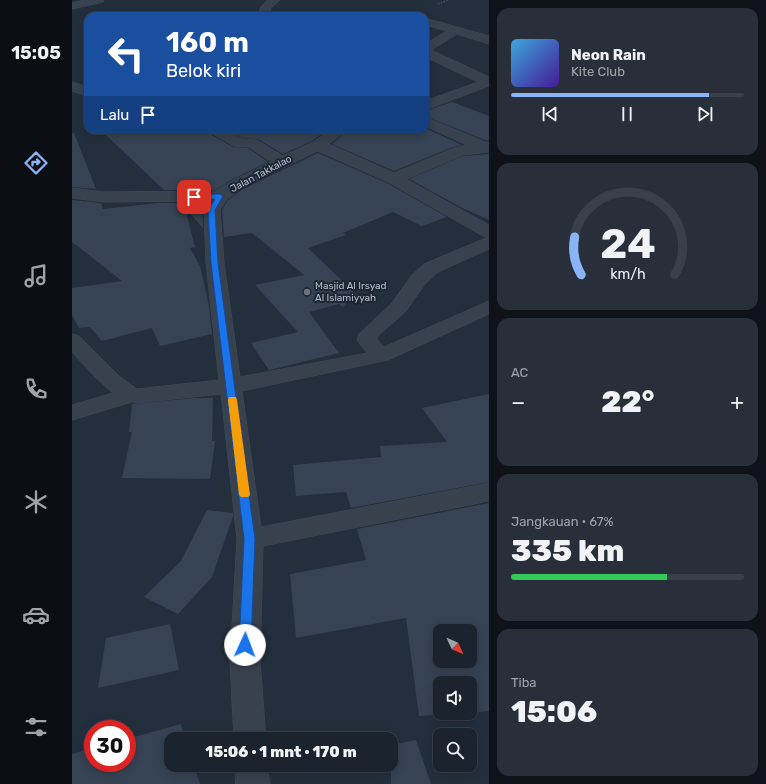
<!DOCTYPE html>
<html lang="id">
<meta charset="utf-8">
<style>
:root{--surface:#1b232e;--page:#282f3a;--text:#f1f3f6;--muted:#a0a4aa;--line:#39404a;--accent:#8ab4f8}
body{margin:0;font-family:Rubik,sans-serif;background:var(--page);color:var(--text);height:100vh;display:flex;flex-direction:column;font-size:15px;white-space:nowrap}
*{box-sizing:border-box;margin:0}
p{font-size:13px;color:var(--muted)}
.icon{flex:none;width:22px;height:22px;fill:none;stroke:currentColor;stroke-width:2;stroke-linecap:round;stroke-linejoin:round}
.map{position:relative;flex:1;overflow:hidden}
.side{display:flex;flex-direction:column;gap:8px;padding:8px;background:#0f1319;width:277px}
.side>*{flex:none}
.top-card{position:absolute;left:12px;top:12px;width:345px;height:122px;border-radius:12px;box-shadow:0 2px 10px #0003,0 0 0 1px var(--line);background:#1a4fa0;color:#fff;overflow:hidden}
.needle{width:26px;rotate:134deg}
.tools{position:absolute;left:361px;top:624px;display:grid;gap:8px}
.tools a{display:grid;place-items:center;width:44px;height:44px;border-radius:8px;background:var(--surface);box-shadow:0 2px 10px #0003,0 0 0 1px var(--line);font-size:20px}
.speed{position:absolute;left:12px;top:720px;display:flex;gap:8px;font-size:20px;font-weight:700;text-align:center}
.speed>*{display:grid;place-content:center;width:52px;height:52px;border-radius:50%;background:var(--surface);box-shadow:0 2px 10px #0003,0 0 0 1px var(--line);line-height:1}
.speed .limit{border:6px solid #d22;background:#fff;color:#111}
.pin{position:absolute;display:grid;place-items:center;width:34px;height:34px;color:#fff;margin:-17px;border-radius:8px;box-shadow:0 2px 6px #0006}
.me{position:absolute;width:44px;margin:-22px;rotate:2deg;stroke-linejoin:round;filter:drop-shadow(0 0 3px #0008)}
.turn{display:flex;align-items:center;gap:14px;height:84px;padding:0 16px;font-size:18px}
.turn .icon{width:52px;height:52px;stroke-width:2.5}
.turn b{display:block;font-size:28px;line-height:34px}
.then{display:flex;align-items:center;height:38px;padding:0 16px;background:#0003;gap:8px;font-size:15px}
.big{font-size:30px;font-weight:800;line-height:1.1}
.side .card{flex:1;display:flex;flex-direction:column;justify-content:center;gap:6px;min-width:0;padding:0 14px;border-radius:12px;background:var(--page)}
.side .dial{align-items:center;gap:0}
.dial svg{height:104px;overflow:visible;fill:none;stroke:var(--line);stroke-width:7;stroke-linecap:round;text-anchor:middle}
.dial text{fill:var(--text);stroke:none}
.song{display:flex;align-items:center;gap:12px}
.cover{width:48px;height:48px;border-radius:6px;background:linear-gradient(135deg,hsl(200 70% 55%),hsl(260 70% 35%))}
.played{height:4px;border-radius:2px;background:linear-gradient(90deg,var(--accent) 85%,var(--line) 85%)}
.keys{display:flex;justify-content:space-around;direction:ltr}
.heat{display:flex;justify-content:space-between;align-items:center;font-size:22px;direction:ltr}
.charge{height:6px;border-radius:3px;background:linear-gradient(90deg,#34c759 67%,var(--line) 0)}
.trip{position:absolute;left:92px;top:732px;width:234px;height:40px;border-radius:12px;background:var(--surface);box-shadow:0 2px 10px #0003,0 0 0 1px var(--line);font-weight:800;line-height:40px;text-align:center}
main{display:flex;flex:1;min-height:0}
.menu{display:flex;flex-direction:column;width:72px;justify-content:space-around;align-items:center;background:#0b0e12;color:var(--muted)}
.menu .icon{width:28px;height:28px}
.menu .active{color:var(--accent)}
.menu b{font-size:18px;color:var(--text)}
.map>svg:first-child{display:block}
</style>
<main>
<nav class="menu">
<b>15:05</b>
<svg class="icon active" aria-label="directions" viewBox="0 0 24 24"><path d="M12 3l9 9-9 9-9-9zM9 14v-3h6M13 9l2 2-2 2"/></svg>
<svg class="icon" aria-label="music" viewBox="0 0 24 24"><path d="M9 18V5l10-2v13"/><circle cx="6" cy="18" r="3"/><circle cx="16" cy="16" r="3"/></svg>
<svg class="icon" aria-label="phone" viewBox="0 0 24 24"><path d="M5 4h4l2 5-3 2q2 4 5 5l2-3 5 2v4C11 20 4 13 5 4z"/></svg>
<svg class="icon" aria-label="climate" viewBox="0 0 24 24"><path d="M12 3v18M4 7l16 10M4 17L20 7"/></svg>
<svg class="icon" aria-label="car" viewBox="0 0 24 24"><path d="M5 17H2v-5l4-1 3-4h7l3 4 3 1v5h-3M9 17h6M6 11h13"/><circle cx="7" cy="17" r="2"/><circle cx="17" cy="17" r="2"/></svg>
<svg class="icon" aria-label="filters" viewBox="0 0 24 24"><path d="M4 7h16M4 17h16"/><circle cx="9" cy="7" r="2"/><circle cx="15" cy="17" r="2"/></svg>
</nav>
<div class="map">
<svg width="417" height="784" viewBox="0 0 417 784">
<rect width="100%" height="100%" fill="#242f3e"/>
<!-- building -->
<g fill="#364354" fill-rule="evenodd">
<polygon points="380,102 417,116 417,140 413,140 353,116 353,111"/>
<polygon points="353,128 390,145 381,147 322,171 260,144 276,130 353,130"/>
<polygon points="37,130 136,130 138,134 161,147 176,148 196,162 157,181 144,190 92,190 34,135 45,134"/>
<polygon points="158,130 255,130 240,141 211,154 186,139 170,138"/>
<polygon points="0,133 2,133 24,189 0,187"/>
<polygon points="246,153 315,183 375,217 350,226 321,212 271,233 274,235 236,248 288,298 276,301 271,307 267,304 237,312 267,353 197,370 179,343 226,332 183,285 232,275 180,233 152,237 150,210 156,200 171,189"/>
<polygon points="417,154 417,220 395,210 394,210 337,179 391,156"/>
<polygon points="0,200 29,203 31,209 86,203 134,203 130,210 131,228 113,208 123,247 118,248 128,266 137,306 140,334 88,346 80,328 30,341 18,327 7,328 0,315 0,288 50,281 0,242"/>
<polygon points="417,394 417,482 279,508 274,492 224,496 221,465 309,457 308,446 375,442 350,408"/>
<polygon points="123,398 141,398 140,441 143,441 138,479 50,478 60,432 57,432 60,404"/>
<path d="M417,503V711L398,713V683H368V713H394L347,716L334,618L224,638L218,574L294,560L285,529ZM368,631H398V661H368Z"/>
<polygon points="135,510 161,513 161,516 140,577 106,614 72,597 109,561"/>
<polygon points="98,624 107,670 26,688 34,638"/>
<polygon points="109,724 113,739 99,739 99,765 122,765 128,784 0,784 0,754 21,748 21,763 55,763 55,739"/>
<polygon points="344,740 359,784 319,784 319,745"/>
</g>
<g fill="none" stroke-linecap="round" stroke-linejoin="round">
<!-- minor casing -->
<g stroke="#414a57" stroke-width="1">
<g id="minor">
<polygon points="13,0 32,0 31,2 0,9 0,3"/>
<polygon points="196,0 208,0 199,8 197,16 185,16 189,7"/>
<polygon points="353,18 417,36 417,44 385,34 359,50 417,77 417,86 353,110 353,101 406,82 353,57 353,44 375,31 353,25"/>
<polygon points="0,82 16,87 16,96 0,91"/>
<path d="M353,117L413,142H417V152L391,155L334,179L417,225V249L366,272L353,284L334,311L306,336L305,339L312,347L417,301V314L316,360L170,391L189,527L417,483V501L191,546L188,661L194,739H162L158,661L165,539L149,394L64,403L60,402L0,420V405L41,393L23,377L0,352V334L7,336L47,376L65,389L147,380L134,263L132,210L137,201L32,202L0,198V188L32,192L144,191L158,182L199,162L177,147L162,146L139,133L137,130H155L170,139L185,140L211,156L241,142L258,130H275L257,144L322,173L382,148L395,145L353,126ZM246,151L316,182L411,236L416,237L352,264L339,276L320,303L287,334L285,340L295,353L168,377L152,263L148,210L155,199L170,188Z"/>
<polygon points="163,765 195,765 198,784 164,784"/>
</g>
</g>
<!-- path -->
<polyline stroke="#3f5557" stroke-width="1.5" stroke-dasharray="1.5 1.5" stroke-linecap="butt" points="366,4 376,0"/>
<!-- minor -->
<use href="#minor" fill="#38414e" fill-rule="evenodd"/>
</g>
<!-- route -->
<polygon fill="#1a73e8" stroke="#114b97" points="148,194 151,196 143,210 146,263 183,539 179,645 178,649 173,651 169,649 167,645 172,539 139,263 136,210 143,199 122,199 119,197 122,195"/>
<!-- slow -->
<polygon fill="#f59e0b" points="157,397 164,397 165,400 178,495 176,497 169,497 167,495 156,400"/>
<!-- markers -->
<circle fill="#6b7280" stroke="#1d2633" stroke-width="1.5" cx="235" cy="292" r="4"/>
<g text-anchor="middle" dominant-baseline="central" stroke-width="4" stroke-linejoin="round" paint-order="stroke">
<!-- street labels -->
<g font-size="10" fill="#b4bcc9" stroke="#1d2633">
<text transform="translate(189 174) rotate(-28)">Jalan Takkalao</text>
</g>
<!-- poi labels -->
<g font-size="10" fill="#b4bcc9" stroke="#1d2633" text-anchor="start">
<text x="243" y="286">Masjid Al Irsyad<tspan x="243" dy="12">Al Islamiyyah</tspan></text>
</g>
</g>
</svg>
<div class="tools">
<a><svg class="needle" viewBox="-14 -14 28 28"><path d="M0-13l5 13h-10z" fill="#e53935"/><path d="M0 13l5-13h-10z" fill="#a0a4aa"/></svg></a>
<a><svg class="icon" aria-label="sound" viewBox="0 0 24 24"><path d="M4 9h4l5-4v14l-5-4H4zM17 9q2 3 0 6"/></svg></a>
<a><svg class="icon" aria-label="search" viewBox="0 0 24 24"><circle cx="10" cy="10" r="6"/><path d="M15 15l6 6"/></svg></a>
</div>
<div class="speed"><div class="limit">30</div></div>
<div class="pin" style="left:122px;top:197px;background:#d93025"><svg class="icon" aria-label="arrive" viewBox="0 0 24 24"><path d="M6 21V4h12l-3 4 3 4H6"/></svg></div>
<svg class="me" style="left:173px;top:645px" viewBox="-20 -20 40 40"><circle r="19" fill="#fff"/><path d="M0-13L10 11 0 6-10 11z" fill="#1a73e8"/></svg>
<div class="trip">15:06 · 1 mnt · 170 m</div>
<div class="top-card">
<div class="turn"><svg class="icon" aria-label="left" viewBox="0 0 24 24"><path d="M17 20v-9H6M10 6l-5 5 5 5"/></svg><div><b>160 m</b>Belok kiri</div></div>
<div class="then">Lalu<svg class="icon" aria-label="arrive" viewBox="0 0 24 24"><path d="M6 21V4h12l-3 4 3 4H6"/></svg></div>
</div>
</div>
<section class="side">
<div class="card">
<div class="song"><i class="cover"></i><div><b>Neon Rain</b><p>Kite Club</p></div></div>
<div class="played"></div>
<div class="keys"><svg class="icon" aria-label="previous" viewBox="0 0 24 24"><path d="M18 5L8 12l10 7zM5 5v14"/></svg><svg class="icon" aria-label="pause" viewBox="0 0 24 24"><path d="M8 5v14M16 5v14"/></svg><svg class="icon" aria-label="next" viewBox="0 0 24 24"><path d="M6 5l10 7-10 7zM19 5v14"/></svg></div>
</div>
<div class="card dial"><svg viewBox="0 0 100 80">
<path d="M14 69A42 42 0 1 1 86 69"/>
<path d="M14 69A42 42 0 0 1 9 40" stroke="#8ab4f8"/>
<text x="50" y="56" font-size="32" font-weight="700">24</text>
<text x="50" y="72" font-size="11">km/h</text>
</svg></div>
<div class="card"><p>AC</p>
<div class="heat"><a>−</a><b class="big">22°</b><a>+</a></div>
</div>
<div class="card"><p>Jangkauan · 67%</p><b class="big">335 km</b><div class="charge"></div></div>
<div class="card"><p>Tiba</p><b class="big">15:06</b></div>
</section>
</main>
